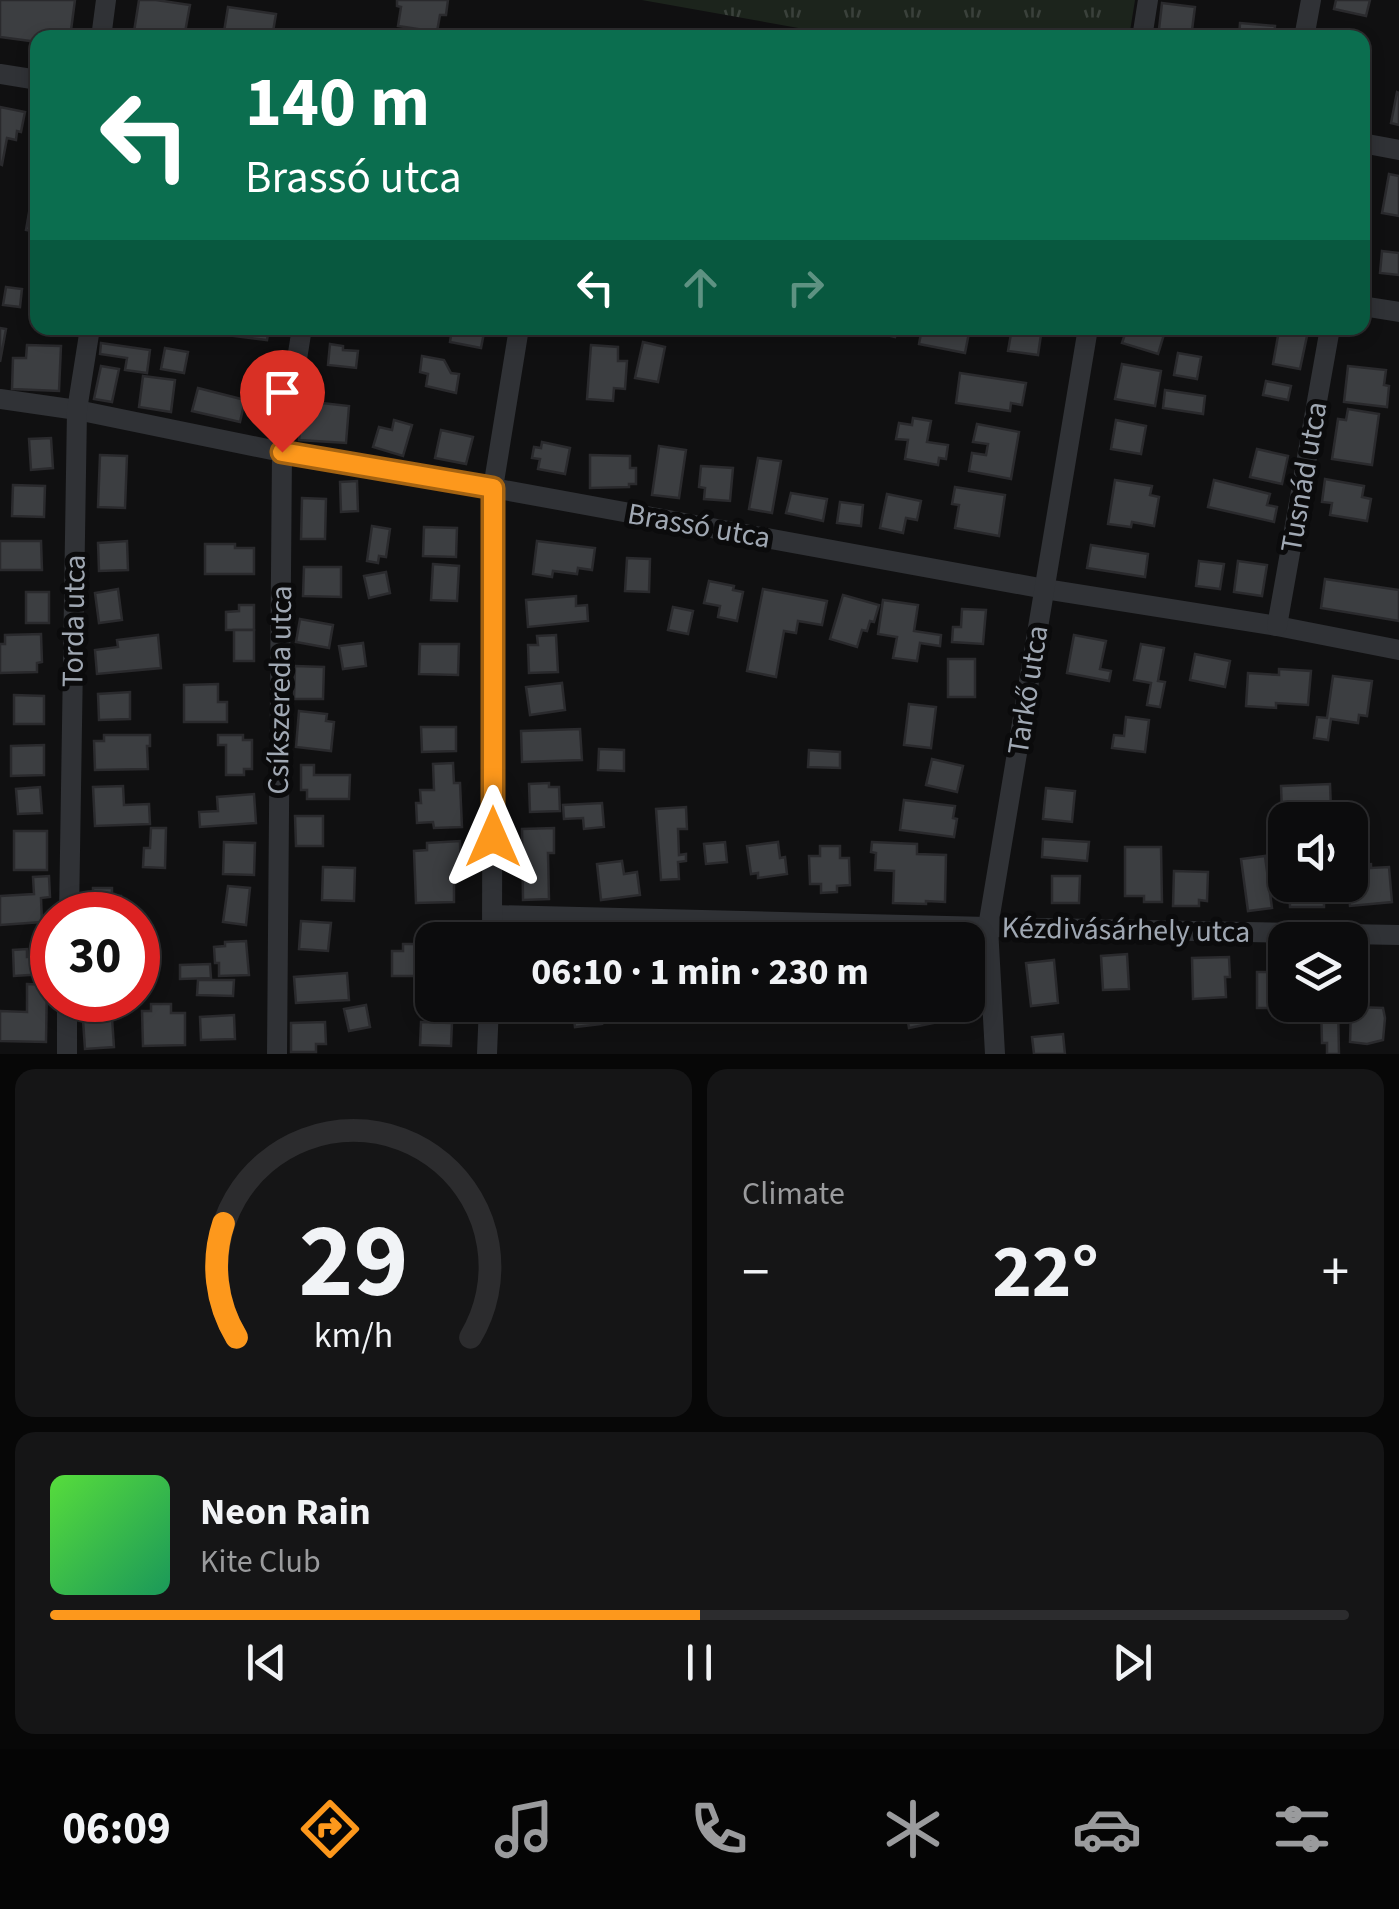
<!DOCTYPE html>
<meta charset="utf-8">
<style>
:root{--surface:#0c0c0d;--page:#151516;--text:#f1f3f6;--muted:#9a9b9d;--line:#2c2c2e;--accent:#fd981c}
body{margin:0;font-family:"Source Sans 3",sans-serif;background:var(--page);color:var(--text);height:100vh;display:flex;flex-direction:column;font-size:38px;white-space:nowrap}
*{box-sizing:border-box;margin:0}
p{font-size:32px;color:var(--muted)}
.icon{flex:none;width:55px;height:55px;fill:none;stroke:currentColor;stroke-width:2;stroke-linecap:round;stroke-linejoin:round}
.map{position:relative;height:1054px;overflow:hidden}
.drawer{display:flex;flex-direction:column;gap:15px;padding:15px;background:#070707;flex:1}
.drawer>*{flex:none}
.top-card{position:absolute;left:30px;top:30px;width:1340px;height:305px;border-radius:20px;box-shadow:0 5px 15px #0003,0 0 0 2px var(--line);background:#0b6e4f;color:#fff;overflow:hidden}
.tools{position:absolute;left:1268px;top:802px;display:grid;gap:20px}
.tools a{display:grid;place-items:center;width:100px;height:100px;border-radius:20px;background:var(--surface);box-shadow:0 5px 15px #0003,0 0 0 2px var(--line);font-size:50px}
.speed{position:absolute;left:30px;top:892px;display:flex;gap:20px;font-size:50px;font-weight:700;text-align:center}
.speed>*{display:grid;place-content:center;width:130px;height:130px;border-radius:50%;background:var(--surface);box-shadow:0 5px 15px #0003,0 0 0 2px var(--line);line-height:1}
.speed .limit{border:15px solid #d22;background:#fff;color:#111}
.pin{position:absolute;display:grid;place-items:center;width:85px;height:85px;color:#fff;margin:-102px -42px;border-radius:50% 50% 50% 0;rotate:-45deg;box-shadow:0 0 10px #0007}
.pin .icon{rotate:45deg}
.me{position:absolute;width:110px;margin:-55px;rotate:0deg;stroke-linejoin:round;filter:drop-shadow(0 0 8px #0008)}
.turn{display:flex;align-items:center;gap:35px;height:210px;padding:0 50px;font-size:45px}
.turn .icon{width:130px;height:130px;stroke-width:2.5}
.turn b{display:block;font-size:70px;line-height:85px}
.lanes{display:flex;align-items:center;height:95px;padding:0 50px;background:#0003;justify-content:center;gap:50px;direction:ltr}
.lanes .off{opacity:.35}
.big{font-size:75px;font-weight:700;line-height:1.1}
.drawer .card{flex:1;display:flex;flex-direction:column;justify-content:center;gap:15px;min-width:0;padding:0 35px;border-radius:20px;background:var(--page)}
.drawer .dial{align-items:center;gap:0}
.dial svg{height:260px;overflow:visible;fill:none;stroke:var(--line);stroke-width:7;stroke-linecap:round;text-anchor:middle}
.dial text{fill:var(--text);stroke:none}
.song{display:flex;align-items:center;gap:30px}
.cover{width:120px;height:120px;border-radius:15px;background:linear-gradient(135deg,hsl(110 70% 55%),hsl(150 70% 35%))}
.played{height:10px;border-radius:5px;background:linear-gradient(90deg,var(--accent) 50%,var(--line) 50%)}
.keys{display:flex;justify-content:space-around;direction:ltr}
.heat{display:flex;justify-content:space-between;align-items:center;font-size:55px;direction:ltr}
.drawer .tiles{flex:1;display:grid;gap:15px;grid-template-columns:1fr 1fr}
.card:last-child{grid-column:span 2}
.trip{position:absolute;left:415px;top:922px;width:570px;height:100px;border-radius:20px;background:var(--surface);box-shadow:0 5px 15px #0003,0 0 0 2px var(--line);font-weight:700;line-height:100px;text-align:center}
.menu{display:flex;height:160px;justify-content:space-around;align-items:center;background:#050505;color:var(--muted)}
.menu .icon{width:70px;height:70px}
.menu .current{color:var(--accent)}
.menu b{font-size:45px;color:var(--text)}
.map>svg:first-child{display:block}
</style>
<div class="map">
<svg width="1399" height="1054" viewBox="0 0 1399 1054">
<defs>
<pattern id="park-tufts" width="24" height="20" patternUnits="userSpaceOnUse" patternTransform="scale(2.5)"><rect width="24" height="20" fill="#1c241c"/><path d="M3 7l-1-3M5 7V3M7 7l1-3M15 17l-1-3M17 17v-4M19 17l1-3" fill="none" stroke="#3a413b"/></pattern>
</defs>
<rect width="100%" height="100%" fill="#101011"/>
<!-- park -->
<polygon fill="url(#park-tufts)" points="642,0 1135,0 1129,37 849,37"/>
<!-- building -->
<g fill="#3c3e41" stroke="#2a2a2d" stroke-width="2.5">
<polygon points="0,0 75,0 70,38 38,38 38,42 0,37"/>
<polygon points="139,0 156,0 190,5 184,38 133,38"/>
<polygon points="397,0 448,0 446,15 440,15 437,32 398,26 401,7 397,6"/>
<polygon points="1336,0 1370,0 1366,16 1334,9"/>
<polygon points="1162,3 1195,7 1191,38 1158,38"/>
<polygon points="228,7 276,14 272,38 223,38"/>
<polygon points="1240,23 1275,26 1274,38 1239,38"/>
<polygon points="1397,92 1399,93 1399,125 1391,123"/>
<polygon points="0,107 25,112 21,132 17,131 16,140 7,138 2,165 0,164"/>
<polygon points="1389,174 1399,176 1399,216 1382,213"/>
<polygon points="32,195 38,196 38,232 26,230"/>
<polygon points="1382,251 1399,253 1399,275 1380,273"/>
<polygon points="6,287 22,289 20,307 3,305"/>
<polygon points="0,328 6,329 0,362"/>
<polygon points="219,328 269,328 267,340 218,334"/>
<polygon points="452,328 485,328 481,348 450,342"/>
<polygon points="879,328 897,328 895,337 878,333"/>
<polygon points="922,328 970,328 965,353 919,344"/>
<polygon points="1012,328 1042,328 1038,355 1008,351"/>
<polygon points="1127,328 1166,328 1158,354 1122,343"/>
<polygon points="1279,330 1307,336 1300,369 1273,364"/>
<polygon points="643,342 665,347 658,382 635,378"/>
<polygon points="101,343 150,350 147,373 125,370 127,358 100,354"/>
<polygon points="330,344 343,346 343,350 358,351 356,368 328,365"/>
<polygon points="27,345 61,346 59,391 12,389 13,358 26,358"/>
<polygon points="591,345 618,347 618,361 627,361 625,389 614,388 613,401 587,399"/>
<polygon points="165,348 188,352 184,373 161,369"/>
<polygon points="1178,353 1201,357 1197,379 1174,375"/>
<polygon points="422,356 444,360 451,373 459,374 456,393 426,386 428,374 420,372"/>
<polygon points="1122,364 1161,371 1155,406 1115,399"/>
<polygon points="101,366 119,369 112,402 94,399"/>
<polygon points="1348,366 1386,370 1384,385 1389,386 1387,407 1344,402"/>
<polygon points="960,373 1026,383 1022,405 1011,403 1010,411 956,403"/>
<polygon points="143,376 175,380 171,412 139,407"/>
<polygon points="1266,381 1291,386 1288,400 1263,395"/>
<polygon points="198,388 245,400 240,422 192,411"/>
<polygon points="1165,390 1205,396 1203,414 1163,408"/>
<polygon points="313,402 349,406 346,443 299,440 302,410 313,411"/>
<polygon points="1348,409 1379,414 1372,465 1332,459 1338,419 1346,420"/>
<polygon points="913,418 931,421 927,442 948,445 946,459 939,458 938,465 905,459 908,440 896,439 899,423 912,425"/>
<polygon points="394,420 412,425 403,456 373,447 379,427 392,430"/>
<polygon points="1116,420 1146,426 1141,454 1111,449"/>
<polygon points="977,424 1019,432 1011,479 969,471 972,453 986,455 988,444 973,442"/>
<polygon points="441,430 473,437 466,464 435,458"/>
<polygon points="51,438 53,468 31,470 29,439"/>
<polygon points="542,442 570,448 565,474 538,469 540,459 532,458 534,447 541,448"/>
<polygon points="659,446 686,450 679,498 652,495"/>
<polygon points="1257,449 1288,456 1282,484 1250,477"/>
<polygon points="100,455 127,456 125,508 98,507"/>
<polygon points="590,455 630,456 630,468 636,468 636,484 629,484 629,487 590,488"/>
<polygon points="758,458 781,461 772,513 749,509"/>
<polygon points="701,466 733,468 730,501 704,499 705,488 699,487"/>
<polygon points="1325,479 1364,486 1362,497 1371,499 1367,521 1330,515 1332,503 1322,502"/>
<polygon points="1115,480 1152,486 1150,495 1159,497 1154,526 1132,522 1131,527 1108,524"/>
<polygon points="1214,480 1270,494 1267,505 1277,507 1274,522 1208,507"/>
<polygon points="357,481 358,511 341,512 340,482"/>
<polygon points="13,485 45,486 44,517 12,516"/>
<polygon points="955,487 1005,495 999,536 955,528 959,505 952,504"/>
<polygon points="791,493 827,499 823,521 786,513"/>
<polygon points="887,494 921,501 917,520 906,518 903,533 880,528"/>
<polygon points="302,498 326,499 325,539 301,539"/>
<polygon points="840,502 863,505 861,526 837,523"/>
<polygon points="372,526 390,529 386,557 379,556 378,563 367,561"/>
<polygon points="424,527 457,528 456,557 423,556"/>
<polygon points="0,541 41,541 42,570 0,570"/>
<polygon points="127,541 128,570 99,571 98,543"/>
<polygon points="537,541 595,548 592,570 578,568 577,574 553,571 552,577 533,574"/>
<polygon points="205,544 235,544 235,548 254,548 254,574 205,574"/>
<polygon points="1091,545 1148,554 1145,577 1087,568"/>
<polygon points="627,558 650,559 649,592 625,591"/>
<polygon points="1199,561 1224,564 1220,589 1196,586"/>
<polygon points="1238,561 1267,565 1262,596 1234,592"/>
<polygon points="433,564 459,566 457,601 431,600"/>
<polygon points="304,567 341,567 341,597 303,596"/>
<polygon points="386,572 390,593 369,598 364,576"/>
<polygon points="1325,579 1399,590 1399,621 1321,608"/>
<polygon points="709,581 734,586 733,590 743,592 737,621 718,617 720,606 704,603"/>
<polygon points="118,589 122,620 99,623 95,593"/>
<polygon points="763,589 827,601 822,625 798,621 796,633 784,631 776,677 747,671"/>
<rect x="26" y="592" width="23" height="31"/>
<polygon points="843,595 879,605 874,622 870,621 867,631 862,630 857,647 830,639"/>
<polygon points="576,596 576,606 587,605 588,621 528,627 526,600"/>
<polygon points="883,600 918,605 914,631 941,635 940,646 920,643 917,661 893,658 897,637 878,634"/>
<polygon points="239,605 254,605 254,630 226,630 226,612 239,611"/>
<polygon points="673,607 693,611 688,634 668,630"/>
<polygon points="962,609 986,610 983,644 952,642 953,627 961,627"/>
<polygon points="300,619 333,625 329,648 296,642"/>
<rect x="234" y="630" width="20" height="31"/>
<polygon points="41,634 42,662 37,663 37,672 0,673 0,644 5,644 5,635"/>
<polygon points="158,635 161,668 97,674 95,650 118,647 117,640"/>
<polygon points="556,635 558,672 529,673 528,645 538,645 537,636"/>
<polygon points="1074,635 1106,641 1100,669 1111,671 1109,681 1067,673"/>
<polygon points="363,643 366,666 343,669 339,646"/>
<polygon points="420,644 459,644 458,675 419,674"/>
<polygon points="1141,644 1164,648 1158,681 1165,682 1160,707 1147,705 1151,683 1134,680"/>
<polygon points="1195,654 1230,661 1225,687 1190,680"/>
<rect x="948" y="659" width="27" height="38"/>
<polygon points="295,666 324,667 323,699 294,699"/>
<polygon points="1279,669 1311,671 1308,705 1276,703 1276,708 1246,706 1248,673 1279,675"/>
<polygon points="1333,676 1372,681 1367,716 1359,715 1358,723 1331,719 1328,740 1314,738 1317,717 1327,718"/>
<polygon points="562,683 565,710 530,715 526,687"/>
<polygon points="218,684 218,702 227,702 227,722 184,722 184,685"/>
<polygon points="130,692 130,719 99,720 98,694"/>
<polygon points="14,695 44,696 44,724 14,724"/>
<polygon points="909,704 936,707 931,748 904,745"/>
<polygon points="299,711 327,714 326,721 334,722 331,751 296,747"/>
<polygon points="1126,717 1149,720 1145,752 1112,748 1114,735 1124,736"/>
<polygon points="421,727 456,727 456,751 422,752"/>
<polygon points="580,729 582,760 522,762 521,731"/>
<polygon points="104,735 150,735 150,746 147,746 148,769 95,770 94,741 104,741"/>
<polygon points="218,735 243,735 243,740 252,740 252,769 244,769 244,775 226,775 226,745 218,745"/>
<polygon points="44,745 44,775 11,776 11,746"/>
<polygon points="599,749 624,750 624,771 598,770"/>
<polygon points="809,750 840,752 840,768 808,767"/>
<polygon points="932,759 963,766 957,792 926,785"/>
<polygon points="453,763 454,783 460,783 462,827 434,828 433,822 417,823 416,803 421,803 420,790 434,790 433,764"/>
<polygon points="301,765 314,765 314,775 350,775 349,799 307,799 307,790 301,790"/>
<polygon points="549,783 549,787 559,787 560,811 530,812 529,784"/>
<polygon points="1330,784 1331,810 1282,812 1281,786"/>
<polygon points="123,786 124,805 149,804 150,824 95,826 93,787"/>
<polygon points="40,787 42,813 18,814 16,789"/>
<polygon points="1046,788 1075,791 1072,822 1043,819"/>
<polygon points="254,794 256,823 200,827 199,812 218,811 217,797"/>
<polygon points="904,800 955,806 953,818 957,819 954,837 900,830"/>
<polygon points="602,803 604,827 584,829 583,818 564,819 563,805"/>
<polygon points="686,807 687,829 678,829 679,855 686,854 686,861 678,862 679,879 661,880 656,809"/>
<polygon points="295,816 323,816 323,846 296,846"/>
<polygon points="151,828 166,828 165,868 143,867 144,848 150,848"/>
<polygon points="554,828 554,853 548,853 549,899 523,900 522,829"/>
<rect x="14" y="831" width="33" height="39"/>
<polygon points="1043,839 1089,842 1087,861 1042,857"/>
<polygon points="460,841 461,877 454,878 454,902 416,903 414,851 427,850 427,843"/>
<polygon points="224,842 255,843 254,875 223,874"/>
<polygon points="725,842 727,862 706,864 704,844"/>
<polygon points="778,842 780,858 785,857 787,874 758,878 758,873 751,874 747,846"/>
<polygon points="872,842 917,844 917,854 946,855 945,902 926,901 926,904 893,903 894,871 875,870 876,853 871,852"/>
<polygon points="820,846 840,846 840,858 849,858 850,885 837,886 837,892 821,893 821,884 810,884 809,856 820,856"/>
<polygon points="1125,847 1161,847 1162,902 1144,902 1144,896 1125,896"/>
<polygon points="1265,856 1272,908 1248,911 1241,859"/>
<polygon points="622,861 624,874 637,872 640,895 601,900 597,864"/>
<polygon points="1371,864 1371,868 1389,867 1392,902 1350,906 1348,885 1350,866"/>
<polygon points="323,867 355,868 354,901 322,900"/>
<polygon points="1174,871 1208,872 1207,901 1199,900 1199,906 1173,906"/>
<polygon points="49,876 50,897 41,898 42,922 0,925 0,896 34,894 33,877"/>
<polygon points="1052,876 1080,876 1079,903 1052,903"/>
<polygon points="1289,885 1324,885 1324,907 1290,907"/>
<polygon points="228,886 250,888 246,925 223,922"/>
<polygon points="93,888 112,888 112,896 121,896 121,915 93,915"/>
<polygon points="301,921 331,923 328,951 299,949"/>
<rect x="138" y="938" width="8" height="28"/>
<polygon points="246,941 249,975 219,976 219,963 215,963 214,947 225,946 225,942"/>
<polygon points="403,944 422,944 422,976 392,976 392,951 403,951"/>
<polygon points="27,949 27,957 45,956 46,974 14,976 13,950"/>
<polygon points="1127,954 1129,989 1103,990 1101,956"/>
<polygon points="1229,957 1230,977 1225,977 1226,997 1193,999 1192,958"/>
<rect x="427" y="960" width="5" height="19"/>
<polygon points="1054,960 1058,1003 1031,1006 1026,963"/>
<polygon points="210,964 211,978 180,979 180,965"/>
<polygon points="1257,972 1285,972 1285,1005 1294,1005 1294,1008 1257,1008"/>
<polygon points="347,973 349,1000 296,1003 294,977"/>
<polygon points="198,980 234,980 233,996 197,995"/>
<polygon points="27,984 47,985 46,1042 0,1041 0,1011 27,1012"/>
<polygon points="151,1004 171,1004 171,1013 185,1013 185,1045 143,1046 142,1011 151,1011"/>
<polygon points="366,1005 370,1027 349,1031 344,1009"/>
<polygon points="519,1005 557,1005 558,1017 521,1020"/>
<polygon points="572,1005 600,1005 602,1024 575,1027"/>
<polygon points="905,1005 940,1005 943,1021 909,1028"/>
<polygon points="1321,1005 1338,1005 1339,1054 1327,1054 1327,1043 1322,1043"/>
<polygon points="1357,1007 1383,1008 1385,1018 1383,1040 1367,1044 1350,1042 1351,1008"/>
<polygon points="234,1015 235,1039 201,1040 200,1017"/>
<polygon points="112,1018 114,1047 85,1049 83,1020"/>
<polygon points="325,1022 326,1044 316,1044 316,1052 291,1052 291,1023"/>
<polygon points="421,1022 452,1023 451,1046 420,1045"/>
<polygon points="1063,1034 1065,1054 1034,1054 1032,1037"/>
</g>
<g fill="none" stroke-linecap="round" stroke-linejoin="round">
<!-- street -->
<g stroke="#303236" stroke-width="20">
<polyline points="101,38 106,0"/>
<polyline points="1142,38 1148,0"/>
<polyline points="1304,38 1311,0"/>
<polyline points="0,74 38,80"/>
<polyline points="1362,143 1399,150"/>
<polyline points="1362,306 1399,312"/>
<polyline points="0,399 77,410 282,452 493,488 1045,589 1277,626 1399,650"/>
<polyline points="1277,626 1330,328"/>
<polyline points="69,915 77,410 90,328"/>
<polyline points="493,915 988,927 1399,935"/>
<polyline points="492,940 493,488 519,328"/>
<polyline points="67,1054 67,1000"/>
<polyline points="277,1054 282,452 302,328"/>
<polyline points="487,1054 489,1005"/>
<polyline points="995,1054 988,927 1088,328"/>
</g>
</g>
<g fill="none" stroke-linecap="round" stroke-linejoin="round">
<!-- route casing -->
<g stroke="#a46312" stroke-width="25">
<polyline id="route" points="282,452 493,488 493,837"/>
</g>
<!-- route -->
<use href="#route" stroke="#fd981c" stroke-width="18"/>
</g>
<g text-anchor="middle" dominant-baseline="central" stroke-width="10" stroke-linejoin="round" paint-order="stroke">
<!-- street labels -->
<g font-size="30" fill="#a0a8b3" stroke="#0b0b0c">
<text transform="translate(1304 477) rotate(-80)">Tusnád utca</text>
<text transform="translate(699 526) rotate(10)">Brassó utca</text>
<text transform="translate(74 621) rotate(-89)">Torda utca</text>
<text transform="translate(280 690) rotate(-89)">Csíkszereda utca</text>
<text transform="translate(1028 690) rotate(-81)">Tarkő utca</text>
<text transform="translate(1126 930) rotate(1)">Kézdivásárhely utca</text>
</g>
</g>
</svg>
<div class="tools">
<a><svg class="icon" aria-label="sound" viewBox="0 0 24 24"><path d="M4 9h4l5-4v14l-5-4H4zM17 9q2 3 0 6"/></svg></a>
<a><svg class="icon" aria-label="layers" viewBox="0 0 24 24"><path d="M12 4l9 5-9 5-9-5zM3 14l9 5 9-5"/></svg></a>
</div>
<div class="speed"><div class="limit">30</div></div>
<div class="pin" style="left:282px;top:452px;background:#d93025"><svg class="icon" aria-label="arrive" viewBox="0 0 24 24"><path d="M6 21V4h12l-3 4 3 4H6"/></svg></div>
<svg class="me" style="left:493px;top:837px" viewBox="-20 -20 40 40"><path d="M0-17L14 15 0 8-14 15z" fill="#fd981c" stroke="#fff" stroke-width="4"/></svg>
<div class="trip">06:10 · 1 min · 230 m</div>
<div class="top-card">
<div class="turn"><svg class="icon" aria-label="left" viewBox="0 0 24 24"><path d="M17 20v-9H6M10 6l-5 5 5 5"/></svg><div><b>140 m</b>Brassó utca</div></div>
<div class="lanes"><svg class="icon" aria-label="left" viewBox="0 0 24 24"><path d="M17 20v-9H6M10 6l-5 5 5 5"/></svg><svg class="icon off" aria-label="ahead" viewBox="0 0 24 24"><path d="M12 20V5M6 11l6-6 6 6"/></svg><svg class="icon off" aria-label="right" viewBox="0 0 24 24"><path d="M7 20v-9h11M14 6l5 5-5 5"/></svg></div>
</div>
</div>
<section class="drawer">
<div class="tiles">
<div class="card dial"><svg viewBox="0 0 100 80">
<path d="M14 69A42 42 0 1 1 86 69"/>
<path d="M14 69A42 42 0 0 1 10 34" stroke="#fd981c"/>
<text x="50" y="56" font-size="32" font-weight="700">29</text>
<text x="50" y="72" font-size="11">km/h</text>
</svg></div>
<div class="card"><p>Climate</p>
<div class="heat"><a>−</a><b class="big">22°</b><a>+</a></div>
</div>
<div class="card">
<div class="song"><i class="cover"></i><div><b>Neon Rain</b><p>Kite Club</p></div></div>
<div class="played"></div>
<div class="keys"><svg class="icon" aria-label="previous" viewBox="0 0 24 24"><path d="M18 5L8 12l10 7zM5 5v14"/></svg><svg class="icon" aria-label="pause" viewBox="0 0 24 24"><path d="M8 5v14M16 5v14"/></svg><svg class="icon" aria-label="next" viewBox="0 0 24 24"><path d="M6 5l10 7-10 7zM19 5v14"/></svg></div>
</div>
</div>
</section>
<nav class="menu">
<b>06:09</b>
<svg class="icon current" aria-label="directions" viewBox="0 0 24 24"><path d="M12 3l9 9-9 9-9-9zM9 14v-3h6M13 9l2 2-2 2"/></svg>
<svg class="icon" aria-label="music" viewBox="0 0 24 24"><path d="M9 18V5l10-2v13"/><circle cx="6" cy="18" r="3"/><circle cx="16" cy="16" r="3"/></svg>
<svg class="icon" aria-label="phone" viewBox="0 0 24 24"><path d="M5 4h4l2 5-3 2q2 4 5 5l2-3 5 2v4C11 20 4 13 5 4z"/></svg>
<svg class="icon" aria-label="climate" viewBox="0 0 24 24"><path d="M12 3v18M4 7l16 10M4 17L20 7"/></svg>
<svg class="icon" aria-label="car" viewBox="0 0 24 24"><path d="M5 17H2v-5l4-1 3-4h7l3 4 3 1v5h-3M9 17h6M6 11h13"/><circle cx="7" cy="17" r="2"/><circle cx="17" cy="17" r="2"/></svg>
<svg class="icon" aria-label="filters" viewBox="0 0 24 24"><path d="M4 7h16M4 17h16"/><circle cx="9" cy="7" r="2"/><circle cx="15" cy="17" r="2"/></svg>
</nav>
